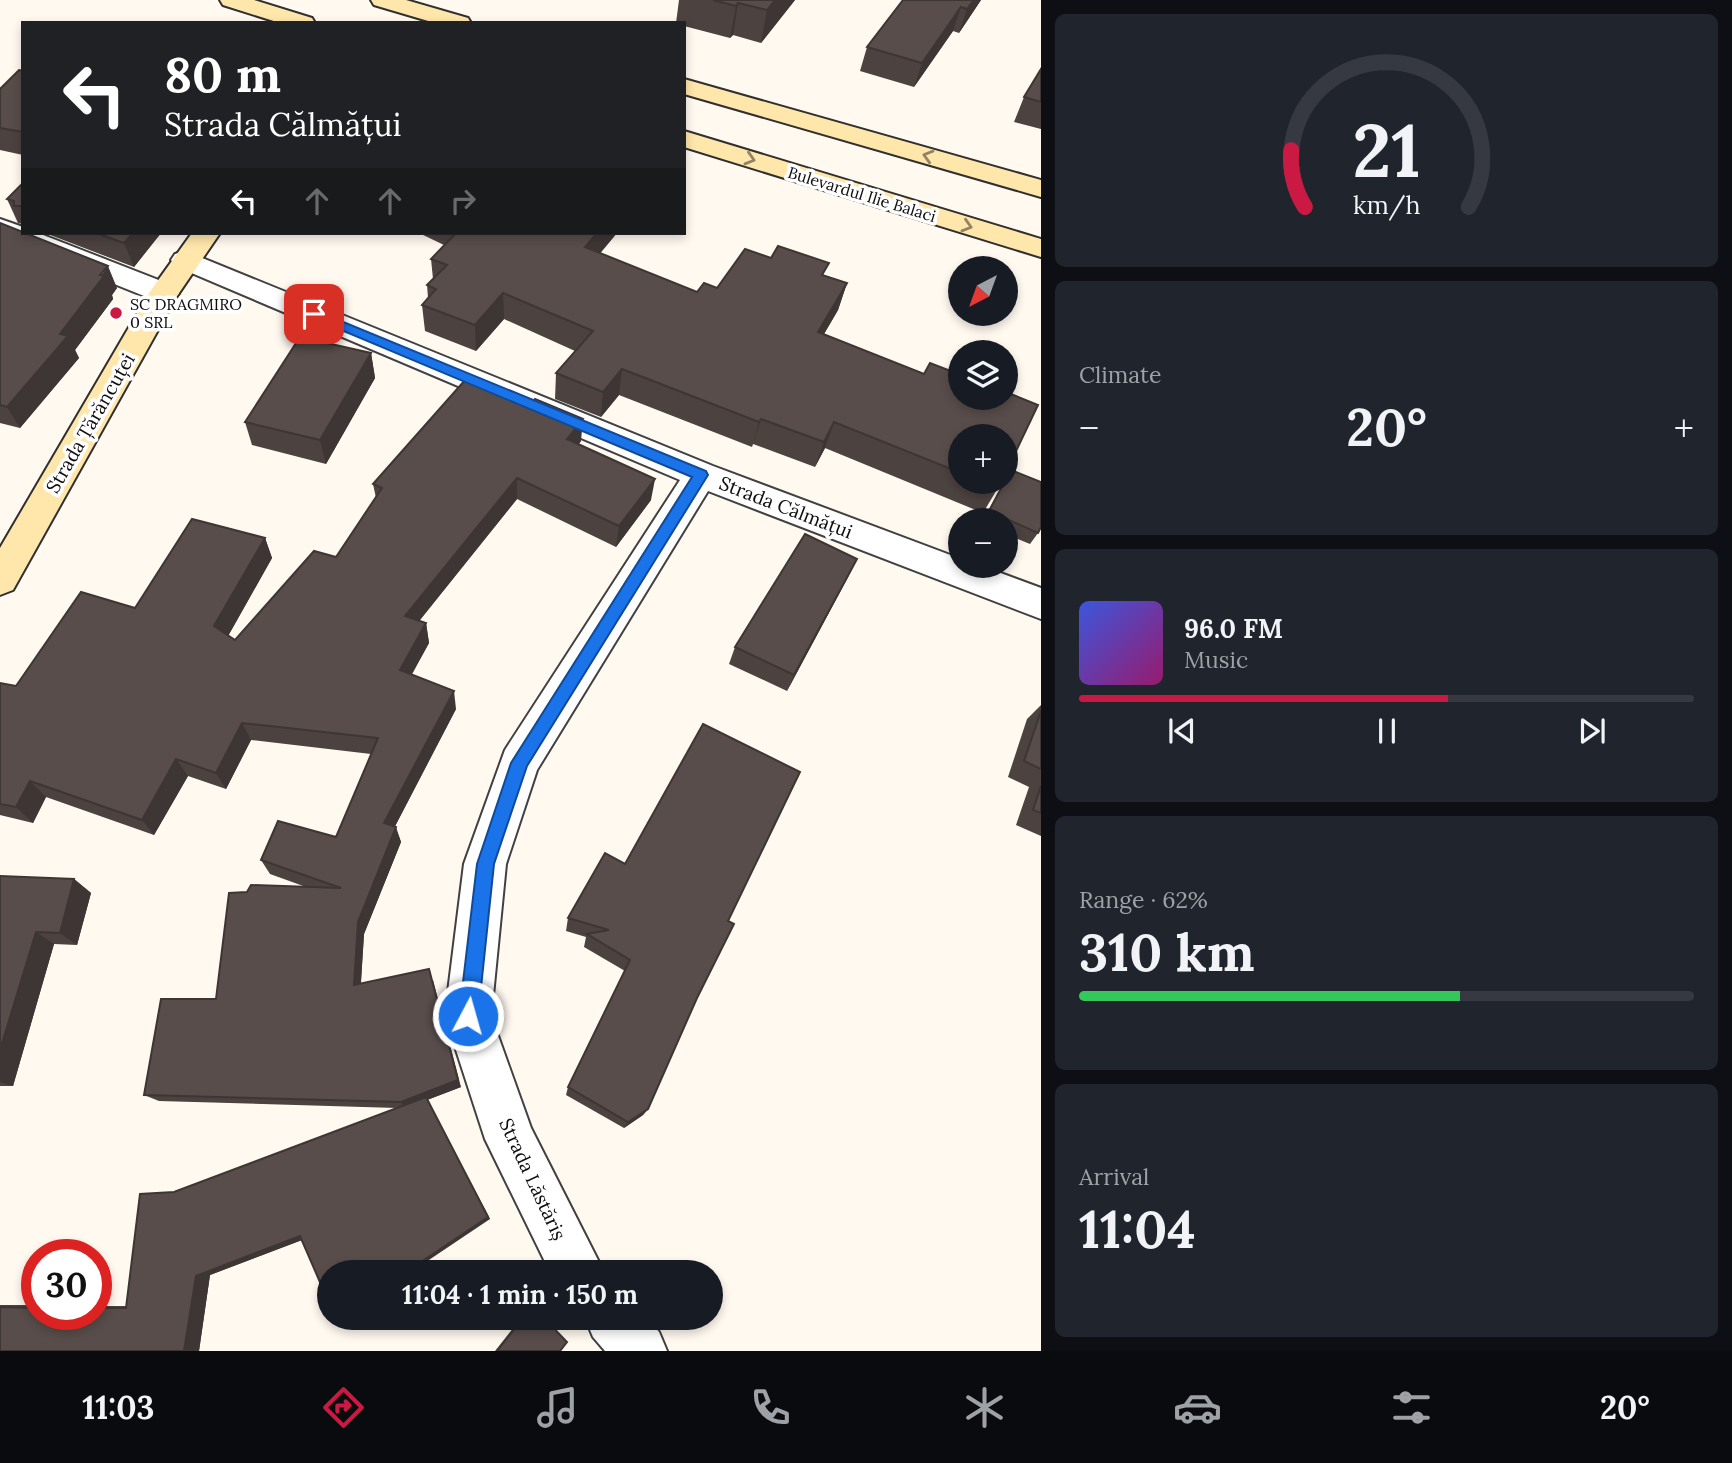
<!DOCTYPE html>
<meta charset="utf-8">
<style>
:root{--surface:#171b24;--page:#20242c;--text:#f1f3f6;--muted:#9ea1a6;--line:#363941;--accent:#ca1a43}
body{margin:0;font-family:Lora,serif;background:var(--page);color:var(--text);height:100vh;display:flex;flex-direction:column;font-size:26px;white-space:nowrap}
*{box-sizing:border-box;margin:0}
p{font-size:23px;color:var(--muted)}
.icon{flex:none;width:38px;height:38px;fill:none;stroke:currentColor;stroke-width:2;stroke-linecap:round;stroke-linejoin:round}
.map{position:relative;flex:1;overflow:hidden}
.sheet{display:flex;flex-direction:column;gap:14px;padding:14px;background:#0d0f14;width:691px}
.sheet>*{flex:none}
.hud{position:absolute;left:21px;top:21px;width:665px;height:214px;border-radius:0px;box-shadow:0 4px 10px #0003;background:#202124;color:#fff;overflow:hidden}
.needle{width:46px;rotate:221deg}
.buttons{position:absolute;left:948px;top:256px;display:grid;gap:14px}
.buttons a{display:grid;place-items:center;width:70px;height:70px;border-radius:50%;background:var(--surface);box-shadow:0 4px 10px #0003;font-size:35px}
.speed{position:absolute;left:21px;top:1239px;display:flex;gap:14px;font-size:35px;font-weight:700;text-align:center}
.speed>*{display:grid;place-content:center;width:91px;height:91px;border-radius:50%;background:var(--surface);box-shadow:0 4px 10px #0003;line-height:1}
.speed .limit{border:10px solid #d22;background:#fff;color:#111}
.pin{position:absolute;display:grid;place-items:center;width:60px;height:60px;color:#fff;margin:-30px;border-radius:14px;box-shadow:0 4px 10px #0006}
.me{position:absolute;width:77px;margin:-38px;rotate:6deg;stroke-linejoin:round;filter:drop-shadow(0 0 5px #0008)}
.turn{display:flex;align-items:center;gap:24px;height:147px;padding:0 28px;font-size:32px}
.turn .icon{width:91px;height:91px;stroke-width:2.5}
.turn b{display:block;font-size:49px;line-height:60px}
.lanes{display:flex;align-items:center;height:66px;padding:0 28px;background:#0003;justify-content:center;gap:35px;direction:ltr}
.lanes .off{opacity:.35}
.big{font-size:52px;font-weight:700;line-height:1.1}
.sheet .widget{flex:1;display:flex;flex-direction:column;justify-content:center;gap:10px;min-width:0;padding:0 24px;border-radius:10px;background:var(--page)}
.sheet .dial{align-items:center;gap:0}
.dial svg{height:182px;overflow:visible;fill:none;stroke:var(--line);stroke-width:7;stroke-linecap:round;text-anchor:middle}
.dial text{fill:var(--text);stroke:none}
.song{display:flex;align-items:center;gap:21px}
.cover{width:84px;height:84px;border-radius:10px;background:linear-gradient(135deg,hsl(230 70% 55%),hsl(320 70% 35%))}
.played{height:7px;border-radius:4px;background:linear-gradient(90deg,var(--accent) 60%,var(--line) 60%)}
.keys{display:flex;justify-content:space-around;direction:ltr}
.heat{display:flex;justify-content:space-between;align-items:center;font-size:38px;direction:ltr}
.charge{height:10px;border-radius:5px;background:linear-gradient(90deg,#34c759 62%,var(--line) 0)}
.trip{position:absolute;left:317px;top:1260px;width:406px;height:70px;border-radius:35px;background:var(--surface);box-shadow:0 4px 10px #0003;font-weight:700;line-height:70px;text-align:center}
.menu{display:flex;height:112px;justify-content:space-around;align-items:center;background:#090b0e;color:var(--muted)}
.menu .icon{width:49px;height:49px}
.menu .active{color:var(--accent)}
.menu b{font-size:32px;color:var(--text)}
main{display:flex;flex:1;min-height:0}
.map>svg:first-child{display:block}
</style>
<main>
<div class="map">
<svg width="1041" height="1351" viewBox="0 0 1041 1351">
<rect width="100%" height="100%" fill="#fff9f0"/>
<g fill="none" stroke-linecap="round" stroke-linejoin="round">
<!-- street casing -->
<g stroke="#414141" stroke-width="4">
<g id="street">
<polygon points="0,219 23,227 23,233 38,233 174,286 179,293 174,300 164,303 154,300 0,238"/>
<polygon points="185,251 713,466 961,559 961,565 979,565 1041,588 1041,619 708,491 537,770 506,864 491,1016 531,1128 604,1272 550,1272 485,1139 445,1016 464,864 505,750 680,480 175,266 171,260 175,254"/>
<polygon points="585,1318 647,1318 659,1332 667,1351 605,1351 593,1337"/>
</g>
</g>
<!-- secondary casing -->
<g stroke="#303030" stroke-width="4">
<g id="secondary">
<polygon points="220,0 254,0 312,18 315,23 280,23 223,5"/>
<polygon points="371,0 406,0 468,18 471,23 435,23 374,5"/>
<polygon points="684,79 1041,180 1041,197 684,94"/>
<polygon points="684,131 1041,239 1041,257 684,147"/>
<polygon points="192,233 220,233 177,296 13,590 0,595 0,548 149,293"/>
</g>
</g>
<!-- street -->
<use href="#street" fill="#fff" fill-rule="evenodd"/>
<!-- secondary -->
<use href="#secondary" fill="#ffe6ab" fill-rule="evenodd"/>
</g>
<!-- wall -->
<g fill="#4c4240">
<polygon points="679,0 795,0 761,43 733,35 730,38 684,26 684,23 676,23"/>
<polygon points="903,0 981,0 959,33 953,31 914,87 860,71 867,47"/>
<polygon points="1041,69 1041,129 1014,122 1024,97"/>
<polygon points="23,71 23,155 0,150 0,89"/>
<polygon points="23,183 23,224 18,223 7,199"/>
<polygon points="0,223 117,288 112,295 113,299 75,350 79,358 20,428 0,423"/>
<polygon points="45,233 161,233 134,267"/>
<polygon points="419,233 617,233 600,253 697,292 717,288 825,276 847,283 838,310 824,334 961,436 961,481 1002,481 983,513 825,448 815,467 753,444 752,447 619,395 601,417 555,399 556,373 575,351 504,319 476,351 425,331 422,305 428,298 427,285 433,279 431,259 444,245"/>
<polygon points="371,353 375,378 326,464 252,445 245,422"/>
<polygon points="581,441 579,444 651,500 616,547 517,499 419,621 426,623 429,643 411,675 456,709 395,826 401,842 364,934 361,983 461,1087 427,1100 490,1219 302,1240 210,1275 199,1351 0,1351 0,1305 37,1305 37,1314 96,1314 96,1306 126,1306 174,1192 397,1108 159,1101 144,1095 216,999 247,892 306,887 270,874 261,860 336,837 371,754 251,740 226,789 188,776 154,835 46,797 33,823 0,815 0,683 16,686 135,608 265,538 272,558 228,636 235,640 336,557 376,498 373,484"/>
<polygon points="1011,470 1038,533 1030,544 1006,534 1006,520 983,520 1004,482 1006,481 1006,478"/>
<polygon points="857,559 848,577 787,691 729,664 735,647"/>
<polygon points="1041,705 1041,836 1016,825 1029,787 1008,777 1027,719"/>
<polygon points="0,876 74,879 91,893 77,945 54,944 13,1086 0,1086"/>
<polygon points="568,918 728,921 697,998 648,1109 643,1115 624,1128 566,1095 568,1087 625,971 584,947 586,937 566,931"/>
<polygon points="521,1318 545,1318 567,1342 560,1351 495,1351"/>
</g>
<!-- shaded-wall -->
<g fill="#3e3634">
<polygon points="775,0 795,0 761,43 767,10"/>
<polygon points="974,0 981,0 959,33 967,9"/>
<polygon points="738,3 733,35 730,38 736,6"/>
<polygon points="961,7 953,31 914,87 922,63"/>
<polygon points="133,233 161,233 134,267 124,243"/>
<polygon points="597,233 617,233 583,274 585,247"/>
<polygon points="108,266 117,288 112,295 113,299 75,350 79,358 20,428 7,407"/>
<polygon points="847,283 838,310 810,358 818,332"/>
<polygon points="503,293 504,319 476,351 475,325"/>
<polygon points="371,353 375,378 326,464 320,440"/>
<polygon points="622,369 619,395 601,417 603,392"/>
<polygon points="583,419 581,441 565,461 567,439"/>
<polygon points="761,419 753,444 752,447 759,422"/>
<polygon points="834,422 825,448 815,467 824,442"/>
<polygon points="517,478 517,499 408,635 405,616"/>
<polygon points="655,479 651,500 616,547 619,526"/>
<polygon points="265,538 272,558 223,645 214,626"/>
<polygon points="857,559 848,577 787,691 794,675"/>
<polygon points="426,623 429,643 404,689 400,670"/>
<polygon points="454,691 456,709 389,838 384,823"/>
<polygon points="242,723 251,740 226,789 216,773"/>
<polygon points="176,759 188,776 154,835 142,820"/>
<polygon points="30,781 46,797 33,823 16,807"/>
<polygon points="396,827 401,842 364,934 360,995 354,985 358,922"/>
<polygon points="74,879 91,893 77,945 60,933"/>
<polygon points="36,932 54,944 13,1086 0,1082 0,1050"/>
<polygon points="433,980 461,1087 427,1100 490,1219 411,1272 406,1272 405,1108 401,1102"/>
<polygon points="648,1109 643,1115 624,1128 628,1122"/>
<polygon points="300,1236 310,1237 210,1275 199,1351 184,1351 196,1276"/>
</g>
<!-- building -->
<g fill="#584d4a" stroke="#3e3634" stroke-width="2">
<polygon points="713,0 775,0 767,10 738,3 736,6"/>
<polygon points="903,0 974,0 967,9 961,7 922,63 867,47"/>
<polygon points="1041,69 1041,102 1024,97"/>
<polygon points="19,70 23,71 23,132 0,128 0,89"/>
<polygon points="23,183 23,206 14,206 14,201 7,199"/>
<polygon points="0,223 108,266 100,275 104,276 60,334 68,336 7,407 0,405"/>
<polygon points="96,233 133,233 124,243"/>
<polygon points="456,233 597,233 585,247 697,292 704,283 717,288 745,249 771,258 778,246 829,263 822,275 847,283 818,332 924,374 930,363 961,375 961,397 1006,397 1006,392 1038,405 1006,472 1006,436 961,436 961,473 834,422 824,442 761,419 759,422 622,369 603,392 556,373 593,331 503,293 475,325 422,305 436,289 427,285 447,265 431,259"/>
<polygon points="300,337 371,353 320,440 245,422"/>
<polygon points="466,379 529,406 535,399 583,419 567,439 655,479 619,526 517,478 405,616 426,623 400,670 454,691 384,823 396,827 358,922 354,985 429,969 458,1080 401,1102 144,1095 161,999 216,999 229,893 247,892 251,885 341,888 261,860 278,821 336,837 378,738 242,723 216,773 176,759 142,820 30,781 16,807 0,804 0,683 16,686 81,592 135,608 192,519 265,538 214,626 235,640 314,551 336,557 382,488 373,484"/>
<polygon points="1011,470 1041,482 1041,527 1038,533 989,511 1005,481 1006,481 1006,479"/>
<polygon points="981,481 1002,481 998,488"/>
<polygon points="805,534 857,559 794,675 735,647"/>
<polygon points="1041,711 1041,769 1024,761"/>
<polygon points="703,724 800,772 728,921 734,924 697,998 648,1109 628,1122 568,1087 630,960 587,934 609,930 568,918 605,853 625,864"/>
<polygon points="1041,786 1041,813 1033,810"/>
<polygon points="0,876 74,879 60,933 36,932 0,1050"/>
<polygon points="426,1097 488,1217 406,1272 329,1272 329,1303 300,1236 196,1276 184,1351 0,1351 0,1307 37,1308 37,1314 96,1314 96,1308 126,1308 140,1194 174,1192"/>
<polygon points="523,1318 544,1318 567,1342 560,1351 497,1351"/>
</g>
<!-- one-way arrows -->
<defs><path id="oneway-chevron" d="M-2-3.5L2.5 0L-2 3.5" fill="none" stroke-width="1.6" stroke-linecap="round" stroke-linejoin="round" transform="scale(1.75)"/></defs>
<g stroke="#938564">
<use href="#oneway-chevron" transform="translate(928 156) rotate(-164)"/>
<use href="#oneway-chevron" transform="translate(750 159) rotate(17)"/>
<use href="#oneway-chevron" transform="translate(967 226) rotate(17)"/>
</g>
<!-- route -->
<polygon fill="#1a73e8" stroke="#114b97" stroke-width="2" points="314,310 706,471 708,475 527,766 494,864 478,1016 475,1023 468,1025 462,1023 459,1016 477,864 511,763 692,477 310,317 308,314"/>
<!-- markers -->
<circle fill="#ca1a43" stroke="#fff" stroke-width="2.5" cx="116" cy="313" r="7"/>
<g text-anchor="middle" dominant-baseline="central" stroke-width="7" stroke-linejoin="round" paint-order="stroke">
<!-- far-street labels -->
<g font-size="16" fill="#0e0e0e" stroke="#fff">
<text transform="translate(862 194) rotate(17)">Bulevardul Ilie Balaci</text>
</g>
<!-- far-poi labels -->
<g font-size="16" fill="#0e0e0e" stroke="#fff" text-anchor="start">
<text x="130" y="304">SC DRAGMIRO<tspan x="130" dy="18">0 SRL</tspan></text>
</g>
<!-- street labels -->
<g font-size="19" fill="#0e0e0e" stroke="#fff">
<text transform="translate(90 423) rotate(-60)">Strada Țărăncuței</text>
<text transform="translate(786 507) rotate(21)">Strada Călmățui</text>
<text transform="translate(533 1179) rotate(65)">Strada Lăstăriș</text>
</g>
</g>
</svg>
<div class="buttons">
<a><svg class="needle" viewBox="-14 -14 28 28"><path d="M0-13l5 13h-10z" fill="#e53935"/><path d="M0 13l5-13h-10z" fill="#9ea1a6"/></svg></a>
<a><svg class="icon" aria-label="layers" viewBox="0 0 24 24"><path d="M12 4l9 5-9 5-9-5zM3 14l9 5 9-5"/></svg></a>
<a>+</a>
<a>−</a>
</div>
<div class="speed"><div class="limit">30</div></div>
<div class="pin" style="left:314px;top:314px;background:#d93025"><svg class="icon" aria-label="arrive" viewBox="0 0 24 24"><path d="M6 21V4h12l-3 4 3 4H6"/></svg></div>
<svg class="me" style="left:468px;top:1016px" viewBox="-20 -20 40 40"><circle r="17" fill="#1a73e8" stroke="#fff" stroke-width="3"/><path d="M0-11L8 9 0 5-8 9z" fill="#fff"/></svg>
<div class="trip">11:04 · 1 min · 150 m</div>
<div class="hud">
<div class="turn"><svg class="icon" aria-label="left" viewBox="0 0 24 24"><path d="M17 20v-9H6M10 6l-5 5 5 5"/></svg><div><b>80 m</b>Strada Călmățui</div></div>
<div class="lanes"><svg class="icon" aria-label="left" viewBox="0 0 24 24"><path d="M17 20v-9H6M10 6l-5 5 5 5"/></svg><svg class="icon off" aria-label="ahead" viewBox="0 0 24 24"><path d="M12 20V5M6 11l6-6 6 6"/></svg><svg class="icon off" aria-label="ahead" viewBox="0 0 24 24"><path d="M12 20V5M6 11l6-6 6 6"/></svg><svg class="icon off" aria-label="right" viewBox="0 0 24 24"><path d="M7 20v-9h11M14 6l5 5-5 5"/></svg></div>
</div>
</div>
<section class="sheet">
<div class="widget dial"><svg viewBox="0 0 100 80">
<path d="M14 69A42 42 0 1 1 86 69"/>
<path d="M14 69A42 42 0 0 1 8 44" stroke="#ca1a43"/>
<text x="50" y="56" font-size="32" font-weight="700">21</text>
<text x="50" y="72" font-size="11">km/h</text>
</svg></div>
<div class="widget"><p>Climate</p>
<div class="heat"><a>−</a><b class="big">20°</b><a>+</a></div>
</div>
<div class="widget">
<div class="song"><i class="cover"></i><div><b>96.0 FM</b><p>Music</p></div></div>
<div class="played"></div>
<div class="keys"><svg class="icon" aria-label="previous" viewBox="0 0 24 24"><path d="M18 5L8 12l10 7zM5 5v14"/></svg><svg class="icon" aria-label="pause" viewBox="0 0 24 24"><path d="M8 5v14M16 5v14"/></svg><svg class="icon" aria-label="next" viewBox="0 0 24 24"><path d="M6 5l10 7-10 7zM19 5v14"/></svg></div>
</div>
<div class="widget"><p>Range · 62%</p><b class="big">310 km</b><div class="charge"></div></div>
<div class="widget"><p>Arrival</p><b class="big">11:04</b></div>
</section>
</main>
<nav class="menu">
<b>11:03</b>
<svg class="icon active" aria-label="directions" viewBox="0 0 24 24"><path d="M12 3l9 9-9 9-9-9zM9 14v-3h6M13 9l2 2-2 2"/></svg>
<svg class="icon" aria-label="music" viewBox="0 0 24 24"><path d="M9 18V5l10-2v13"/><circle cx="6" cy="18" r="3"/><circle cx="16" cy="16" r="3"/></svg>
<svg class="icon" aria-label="phone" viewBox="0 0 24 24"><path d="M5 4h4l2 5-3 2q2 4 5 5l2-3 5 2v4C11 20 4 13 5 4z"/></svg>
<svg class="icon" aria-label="climate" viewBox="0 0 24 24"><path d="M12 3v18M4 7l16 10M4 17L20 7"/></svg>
<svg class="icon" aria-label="car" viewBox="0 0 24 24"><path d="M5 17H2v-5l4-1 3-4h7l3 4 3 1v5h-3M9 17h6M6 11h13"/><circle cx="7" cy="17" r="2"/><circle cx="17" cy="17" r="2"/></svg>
<svg class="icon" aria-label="filters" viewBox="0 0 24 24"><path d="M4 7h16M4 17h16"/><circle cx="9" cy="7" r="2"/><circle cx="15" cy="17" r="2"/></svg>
<b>20°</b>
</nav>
